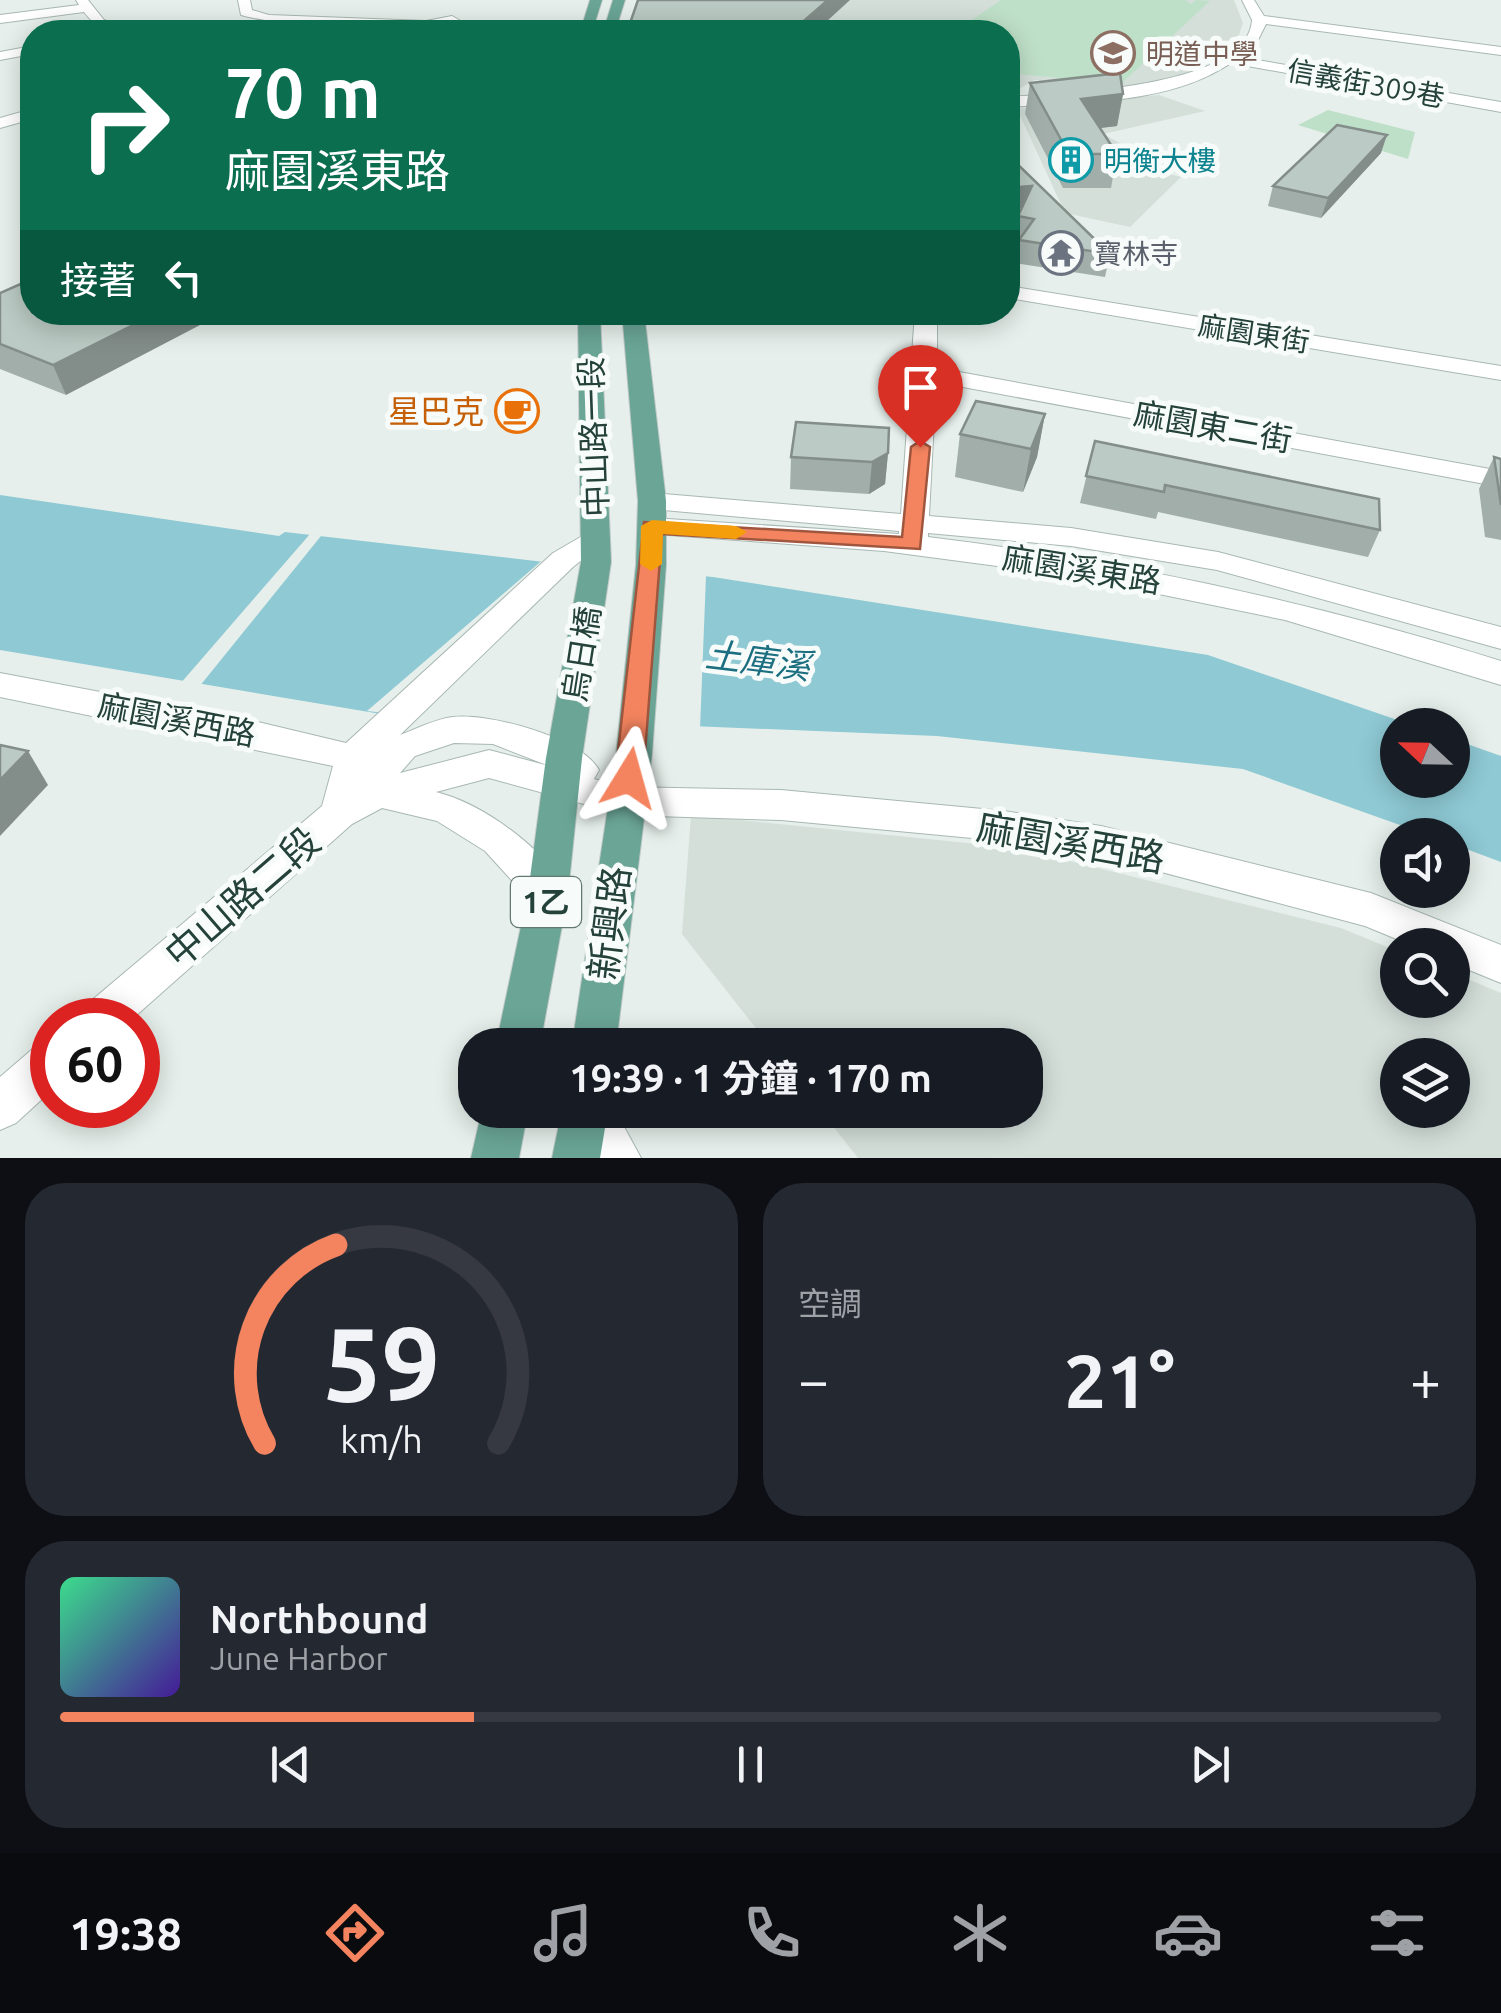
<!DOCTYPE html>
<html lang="zh-TW">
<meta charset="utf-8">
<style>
:root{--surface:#171b24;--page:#242831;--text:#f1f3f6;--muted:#9ea1a6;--line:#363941;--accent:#f4845f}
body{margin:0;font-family:Ubuntu,"Noto Sans TC",sans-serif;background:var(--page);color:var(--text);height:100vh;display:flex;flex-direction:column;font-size:38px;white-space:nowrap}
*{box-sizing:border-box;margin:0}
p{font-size:32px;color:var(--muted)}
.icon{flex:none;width:55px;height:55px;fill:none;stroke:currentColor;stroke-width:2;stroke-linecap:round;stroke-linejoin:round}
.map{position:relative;height:1158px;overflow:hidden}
.side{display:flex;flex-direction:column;gap:25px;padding:25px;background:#0d0f14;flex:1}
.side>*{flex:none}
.top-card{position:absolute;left:20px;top:20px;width:1000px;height:305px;border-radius:40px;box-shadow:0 5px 25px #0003;background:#0b6e4f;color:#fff;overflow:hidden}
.needle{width:65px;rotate:292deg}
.tools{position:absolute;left:1380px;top:708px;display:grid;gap:20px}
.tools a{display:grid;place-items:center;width:90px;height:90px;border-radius:50%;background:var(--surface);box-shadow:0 5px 25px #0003;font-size:50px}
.speed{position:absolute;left:30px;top:998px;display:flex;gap:20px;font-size:50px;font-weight:700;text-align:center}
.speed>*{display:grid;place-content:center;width:130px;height:130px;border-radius:50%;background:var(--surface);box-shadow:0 5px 25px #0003;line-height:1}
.speed .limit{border:15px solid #d22;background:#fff;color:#111}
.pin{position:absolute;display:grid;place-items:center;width:85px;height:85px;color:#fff;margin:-102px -42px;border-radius:50% 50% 50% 0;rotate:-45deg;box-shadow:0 0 10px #0007}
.pin .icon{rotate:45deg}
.me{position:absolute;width:110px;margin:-55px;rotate:8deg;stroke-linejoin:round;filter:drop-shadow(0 0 8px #0008)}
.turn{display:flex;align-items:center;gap:35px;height:210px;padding:0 40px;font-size:45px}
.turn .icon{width:130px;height:130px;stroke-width:2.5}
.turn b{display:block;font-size:70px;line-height:85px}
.then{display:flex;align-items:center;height:95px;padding:0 40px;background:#0003;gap:20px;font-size:38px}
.big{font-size:75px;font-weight:700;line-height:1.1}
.side .widget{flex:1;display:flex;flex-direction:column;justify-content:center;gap:15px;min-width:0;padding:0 35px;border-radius:40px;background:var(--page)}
.side .dial{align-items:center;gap:0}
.dial svg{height:260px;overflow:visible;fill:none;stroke:var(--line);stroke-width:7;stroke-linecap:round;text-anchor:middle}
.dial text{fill:var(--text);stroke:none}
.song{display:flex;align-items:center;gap:30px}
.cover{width:120px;height:120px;border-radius:15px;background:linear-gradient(135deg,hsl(150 70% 55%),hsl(260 70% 35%))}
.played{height:10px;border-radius:5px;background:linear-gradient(90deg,var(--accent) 30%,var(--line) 30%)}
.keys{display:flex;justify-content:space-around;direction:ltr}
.heat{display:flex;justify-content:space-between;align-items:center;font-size:55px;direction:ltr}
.side .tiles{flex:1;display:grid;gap:25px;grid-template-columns:1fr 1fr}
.widget:last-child{grid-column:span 2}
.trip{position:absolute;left:458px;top:1028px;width:585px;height:100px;border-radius:40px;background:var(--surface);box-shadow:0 5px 25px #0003;font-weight:700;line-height:100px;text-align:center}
.menu{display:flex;height:160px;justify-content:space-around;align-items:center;background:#090b0e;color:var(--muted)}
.menu .icon{width:70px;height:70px}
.menu .selected{color:var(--accent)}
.menu b{font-size:45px;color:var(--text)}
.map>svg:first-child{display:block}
</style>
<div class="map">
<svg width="1501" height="1158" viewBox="0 0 1501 1158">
<rect width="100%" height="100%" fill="#e6efeb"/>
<!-- built -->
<g fill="#d4dfda" fill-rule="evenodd">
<polygon points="642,0 1234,0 1243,23 1239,35 1198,71 1133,85 1095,87 1035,80 1008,95 1008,32 744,32"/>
<polygon points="1159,95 1205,111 1103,134 1145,156 1136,166 1181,177 1130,227 1065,213 1017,109"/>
<path d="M691,815L1017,848L1341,928L1397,951L1398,1000H1452L1453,973L1501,993V1158H858L820,1110H1025V1045H769L682,934ZM1398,1055H1452V1110H1398Z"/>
</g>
<!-- green -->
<g fill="#bfe0c8">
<polygon points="1001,0 1185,0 1191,4 1196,0 1210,1 1121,84 1008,73 1008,32 954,32"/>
<polygon points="1328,110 1415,132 1408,159 1298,125"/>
</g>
<!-- water -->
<polygon fill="#8ec9d4" points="0,495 279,536 285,532 544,562 713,577 1208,655 1412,725 1398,725 1398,780 1452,780 1453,739 1501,756 1501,862 1453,844 1452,835 1428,835 1243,769 937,736 375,713 0,650"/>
<!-- pier -->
<g fill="#e6efeb">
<polygon points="310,534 321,536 199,687 180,684"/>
<polygon points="546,557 706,576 700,729 480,723 367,711"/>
</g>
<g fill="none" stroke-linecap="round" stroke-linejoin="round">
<!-- minor casing -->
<g stroke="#a8b8b2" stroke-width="2">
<g id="minor">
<path d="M76,0H88L104,20L130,32C109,33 97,29 84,12L0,23V15L79,5Z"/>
<path d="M238,0H250L252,10L269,15L426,21L452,16L459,20C430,38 277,26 241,15Z"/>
<path d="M1242,0H1254L1264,16L1501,47V55L1266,24L1258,40L1240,57L1501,102V112L1231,63C1169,105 1079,102 1008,107V97C1058,93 1248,89 1252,20Z"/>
<polygon points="32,46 32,54 0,60 0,52"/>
<polygon points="32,109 32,119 0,128 0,118"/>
<polygon points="1008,286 1501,366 1501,380 1008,298"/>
<path d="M915,312H937V368L1501,471V487L936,382L929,516L1071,528L1218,552L1501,627V649L1217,570L1071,546L928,533V537C1123,561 1313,602 1501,661V685L1285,620L1066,575L884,551L642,533L638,527L642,521L652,518L899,534V531L652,509L638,501L652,493L901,514Z"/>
<path d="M596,528L606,531L610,537L573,567L400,735C416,729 435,719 453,717C489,713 581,737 599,770L594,779L624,787L781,790L1004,811L1101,826L1371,893L1501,945V983L1452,963V945H1411L1365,926L1101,856L1004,841L781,820L624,815L489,778L436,792C482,803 546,849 568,893L562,905L548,910L534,905L485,851L437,821L382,808L352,824L131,1020H78L85,1006L322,806L333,766L0,697V673L258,722L346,743L553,553ZM454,743L493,744L549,766L489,750L400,773L415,756Z"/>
<polygon points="52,1040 52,1090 16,1123 0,1130 0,1077 36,1046"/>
<polygon points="566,1110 615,1110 641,1158 591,1158"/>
</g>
</g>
<!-- major casing -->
<g stroke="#c2cac8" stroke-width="2">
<g id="major">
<polygon points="590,0 602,0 592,32 580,32"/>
<polygon points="613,0 625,0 615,32 603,32"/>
<polygon points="578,312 600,312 611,562 582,758 568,893 540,1045 496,1045 528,893 546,758 581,562"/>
<polygon points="622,312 644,312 666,501 666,565 652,754 616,1045 572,1045 616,754 636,565 638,501"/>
<polygon points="482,1110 528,1110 519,1158 471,1158"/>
<polygon points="562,1110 608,1110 600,1158 552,1158"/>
</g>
</g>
<!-- minor -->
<use href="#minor" fill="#fff" fill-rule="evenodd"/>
<!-- major -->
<use href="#major" fill="#6aa596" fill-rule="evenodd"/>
</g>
<!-- wall -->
<g fill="#a1aea9">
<polygon points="1030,83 1123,94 1117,126 1100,128 1117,154 1111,188 1063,188 1025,114"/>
<polygon points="1381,153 1321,218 1268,206 1273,186"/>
<polygon points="1008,155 1110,254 1105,277 1015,263 1019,239 1015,238 1018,216 1022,208 1008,209"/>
<polygon points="32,279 66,395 0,369 0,293"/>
<polygon points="1045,414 1037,457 1023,492 955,477 960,434"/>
<polygon points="1095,441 1380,530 1368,557 1158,512 1156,519 1080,503"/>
<polygon points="888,453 885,484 869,494 790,489 791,457"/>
<polygon points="1494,457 1501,459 1501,540 1485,537 1479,489"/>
</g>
<!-- shaded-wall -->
<g fill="#838d89">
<polygon points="828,0 850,0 815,32 791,32"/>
<polygon points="1123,94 1117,126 1075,131 1081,99"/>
<polygon points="1387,135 1381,153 1321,218 1328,198"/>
<polygon points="1032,186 1029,207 1008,209 1008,188"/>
<polygon points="159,312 225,312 66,395 53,365"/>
<polygon points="1045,414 1037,457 1023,492 1031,449"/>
<polygon points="888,453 885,484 869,494 872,462"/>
<polygon points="28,751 48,785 0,836 0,780"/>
</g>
<!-- building -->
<g fill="#bbcac4" stroke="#838d89" stroke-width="2.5">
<polygon points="638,0 828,0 791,32 767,32 739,29 740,32 627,32"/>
<polygon points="1120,73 1123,94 1081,99 1117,154 1069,154 1030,83"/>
<polygon points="1337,125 1387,135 1328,198 1273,186"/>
<polygon points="1008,155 1110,254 1019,240 1034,219 1018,216 1032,186 1008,188"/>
<polygon points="32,279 32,312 159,312 53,365 0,344 0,293"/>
<polygon points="976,401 1045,414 1031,449 960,434"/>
<polygon points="796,422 889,428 888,453 872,462 791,457"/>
<polygon points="1095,441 1379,499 1380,530 1165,485 1164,492 1086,476"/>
<polygon points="1494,457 1501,459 1501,505"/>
<polygon points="0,745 28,751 0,780"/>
</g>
<!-- route -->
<polygon fill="#f4845f" stroke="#9f563e" stroke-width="2.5" points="920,441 930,447 920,549 662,534 643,778 639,785 629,788 619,785 615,778 644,522 902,537 911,447"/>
<!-- slow -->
<polygon fill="#f59e0b" points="652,520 736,526 747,532 736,539 663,534 662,564 651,571 640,564 641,526"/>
<!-- icons -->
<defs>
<g id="school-ring" transform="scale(2.25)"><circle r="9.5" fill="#f7fbf9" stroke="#8d6e63" stroke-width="1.5"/><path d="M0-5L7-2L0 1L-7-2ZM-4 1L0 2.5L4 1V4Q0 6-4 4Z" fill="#8d6e63"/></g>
<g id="building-ring" transform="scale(2.25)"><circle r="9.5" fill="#f7fbf9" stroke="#0f9aa8" stroke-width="1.5"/><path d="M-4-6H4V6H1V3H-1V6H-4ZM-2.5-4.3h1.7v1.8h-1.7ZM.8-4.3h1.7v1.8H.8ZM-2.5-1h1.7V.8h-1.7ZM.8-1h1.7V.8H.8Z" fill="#0f9aa8"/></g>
<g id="temple-ring" transform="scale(2.25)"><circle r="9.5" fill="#f7fbf9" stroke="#6b7280" stroke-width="1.5"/><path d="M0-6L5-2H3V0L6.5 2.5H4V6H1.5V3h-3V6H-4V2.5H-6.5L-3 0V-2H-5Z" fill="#6b7280"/></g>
<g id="cafe-ring" transform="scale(2.25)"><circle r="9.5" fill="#f7fbf9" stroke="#e8710a" stroke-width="1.5"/><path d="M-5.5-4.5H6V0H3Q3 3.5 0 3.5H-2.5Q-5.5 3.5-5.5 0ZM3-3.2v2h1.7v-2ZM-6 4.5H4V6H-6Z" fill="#e8710a"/></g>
</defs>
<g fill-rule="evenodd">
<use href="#school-ring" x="1113" y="53"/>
<use href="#building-ring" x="1071" y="160"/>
<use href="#temple-ring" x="1061" y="253"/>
<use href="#cafe-ring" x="517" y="411"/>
</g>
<g text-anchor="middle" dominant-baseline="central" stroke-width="10" stroke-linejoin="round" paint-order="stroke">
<!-- far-education labels -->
<g font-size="28" fill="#785e54" stroke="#f7fbf9" text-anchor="start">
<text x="1146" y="53">明道中學</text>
</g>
<!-- far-street labels -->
<g font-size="28" fill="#24423a" stroke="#f7fbf9">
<text transform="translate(1366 83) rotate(10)">信義街309巷</text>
<text transform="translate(1254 333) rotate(9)">麻園東街</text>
</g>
<!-- far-culture labels -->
<g font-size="28" fill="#0d838f" stroke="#f7fbf9" text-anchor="start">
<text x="1104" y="160">明衡大樓</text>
</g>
<!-- far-worship labels -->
<g font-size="28" fill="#5b616d" stroke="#f7fbf9" text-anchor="start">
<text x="1094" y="253">寶林寺</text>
</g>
<!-- shield labels -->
<rect fill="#f7fbf9" stroke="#637a73" stroke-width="2.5" x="511" y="877" width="70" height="50" rx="8"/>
<g font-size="30" font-weight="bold" fill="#24423a">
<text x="546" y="902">1乙</text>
</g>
<!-- food labels -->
<g font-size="32" fill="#c56008" stroke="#f7fbf9" text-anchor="end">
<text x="484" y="411">星巴克</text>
</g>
<!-- street labels -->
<g font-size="32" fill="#24423a" stroke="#f7fbf9">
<text transform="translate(1213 426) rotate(10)">麻園東二街</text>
<text transform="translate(593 437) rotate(-92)">中山路一段</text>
<text transform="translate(1082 569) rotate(9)">麻園溪東路</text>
<text transform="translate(581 654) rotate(-81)">烏日橋</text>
<text transform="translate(177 719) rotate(11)">麻園溪西路</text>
</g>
<!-- water labels -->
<g font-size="35" font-style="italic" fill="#1c6f80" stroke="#f7fbf9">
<text transform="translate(758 660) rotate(7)">土庫溪</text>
</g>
<!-- near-street labels -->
<g font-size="38" fill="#24423a" stroke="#f7fbf9">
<text transform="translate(1071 842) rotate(10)">麻園溪西路</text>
<text transform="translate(242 897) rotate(-41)">中山路二段</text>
<text transform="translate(609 923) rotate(-83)">新興路</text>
</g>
</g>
</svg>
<div class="tools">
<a><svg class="needle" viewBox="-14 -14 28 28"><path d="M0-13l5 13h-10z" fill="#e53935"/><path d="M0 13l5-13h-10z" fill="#9ea1a6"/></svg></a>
<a><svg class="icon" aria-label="sound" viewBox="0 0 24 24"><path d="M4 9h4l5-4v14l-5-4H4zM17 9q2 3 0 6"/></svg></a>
<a><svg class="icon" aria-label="search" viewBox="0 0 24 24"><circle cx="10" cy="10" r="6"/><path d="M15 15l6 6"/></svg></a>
<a><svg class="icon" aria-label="layers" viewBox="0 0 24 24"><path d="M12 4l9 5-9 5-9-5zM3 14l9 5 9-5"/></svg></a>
</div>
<div class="speed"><div class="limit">60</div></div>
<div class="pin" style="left:920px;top:447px;background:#d93025"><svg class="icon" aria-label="arrive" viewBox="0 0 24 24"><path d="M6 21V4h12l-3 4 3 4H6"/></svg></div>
<svg class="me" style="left:629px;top:778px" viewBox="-20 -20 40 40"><path d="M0-17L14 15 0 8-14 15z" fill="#f4845f" stroke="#fff" stroke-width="4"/></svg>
<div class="trip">19:39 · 1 分鐘 · 170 m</div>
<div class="top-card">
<div class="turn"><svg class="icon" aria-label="right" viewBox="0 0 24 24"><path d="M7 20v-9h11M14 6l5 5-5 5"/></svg><div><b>70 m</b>麻園溪東路</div></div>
<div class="then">接著<svg class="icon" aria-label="left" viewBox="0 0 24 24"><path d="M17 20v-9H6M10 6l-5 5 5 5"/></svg></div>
</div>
</div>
<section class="side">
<div class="tiles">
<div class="widget dial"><svg viewBox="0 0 100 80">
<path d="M14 69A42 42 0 1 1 86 69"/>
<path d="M14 69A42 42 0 0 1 36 8" stroke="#f4845f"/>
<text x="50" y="56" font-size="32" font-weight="700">59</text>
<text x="50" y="72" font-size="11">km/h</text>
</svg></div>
<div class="widget"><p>空調</p>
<div class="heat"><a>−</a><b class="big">21°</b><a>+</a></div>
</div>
<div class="widget">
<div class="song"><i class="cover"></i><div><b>Northbound</b><p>June Harbor</p></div></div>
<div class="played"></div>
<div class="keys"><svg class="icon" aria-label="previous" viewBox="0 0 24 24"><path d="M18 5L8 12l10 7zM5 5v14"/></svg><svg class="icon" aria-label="pause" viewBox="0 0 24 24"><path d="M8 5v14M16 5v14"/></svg><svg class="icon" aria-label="next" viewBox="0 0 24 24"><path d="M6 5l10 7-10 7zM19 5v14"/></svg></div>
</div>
</div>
</section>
<nav class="menu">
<b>19:38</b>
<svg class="icon selected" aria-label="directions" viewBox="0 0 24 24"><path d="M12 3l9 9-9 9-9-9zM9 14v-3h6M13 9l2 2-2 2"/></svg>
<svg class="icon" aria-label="music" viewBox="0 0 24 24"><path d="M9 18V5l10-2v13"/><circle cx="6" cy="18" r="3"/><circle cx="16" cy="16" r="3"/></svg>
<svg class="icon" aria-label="phone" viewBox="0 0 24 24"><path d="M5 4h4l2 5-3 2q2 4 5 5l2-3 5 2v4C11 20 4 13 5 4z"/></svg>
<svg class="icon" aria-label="climate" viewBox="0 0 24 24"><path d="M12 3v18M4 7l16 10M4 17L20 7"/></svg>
<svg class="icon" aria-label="car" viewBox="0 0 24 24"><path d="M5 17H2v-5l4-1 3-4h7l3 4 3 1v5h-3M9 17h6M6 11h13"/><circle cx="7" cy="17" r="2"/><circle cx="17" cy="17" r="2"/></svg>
<svg class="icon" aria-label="filters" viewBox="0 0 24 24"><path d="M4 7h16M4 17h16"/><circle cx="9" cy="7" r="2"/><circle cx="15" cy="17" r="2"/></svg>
</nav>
